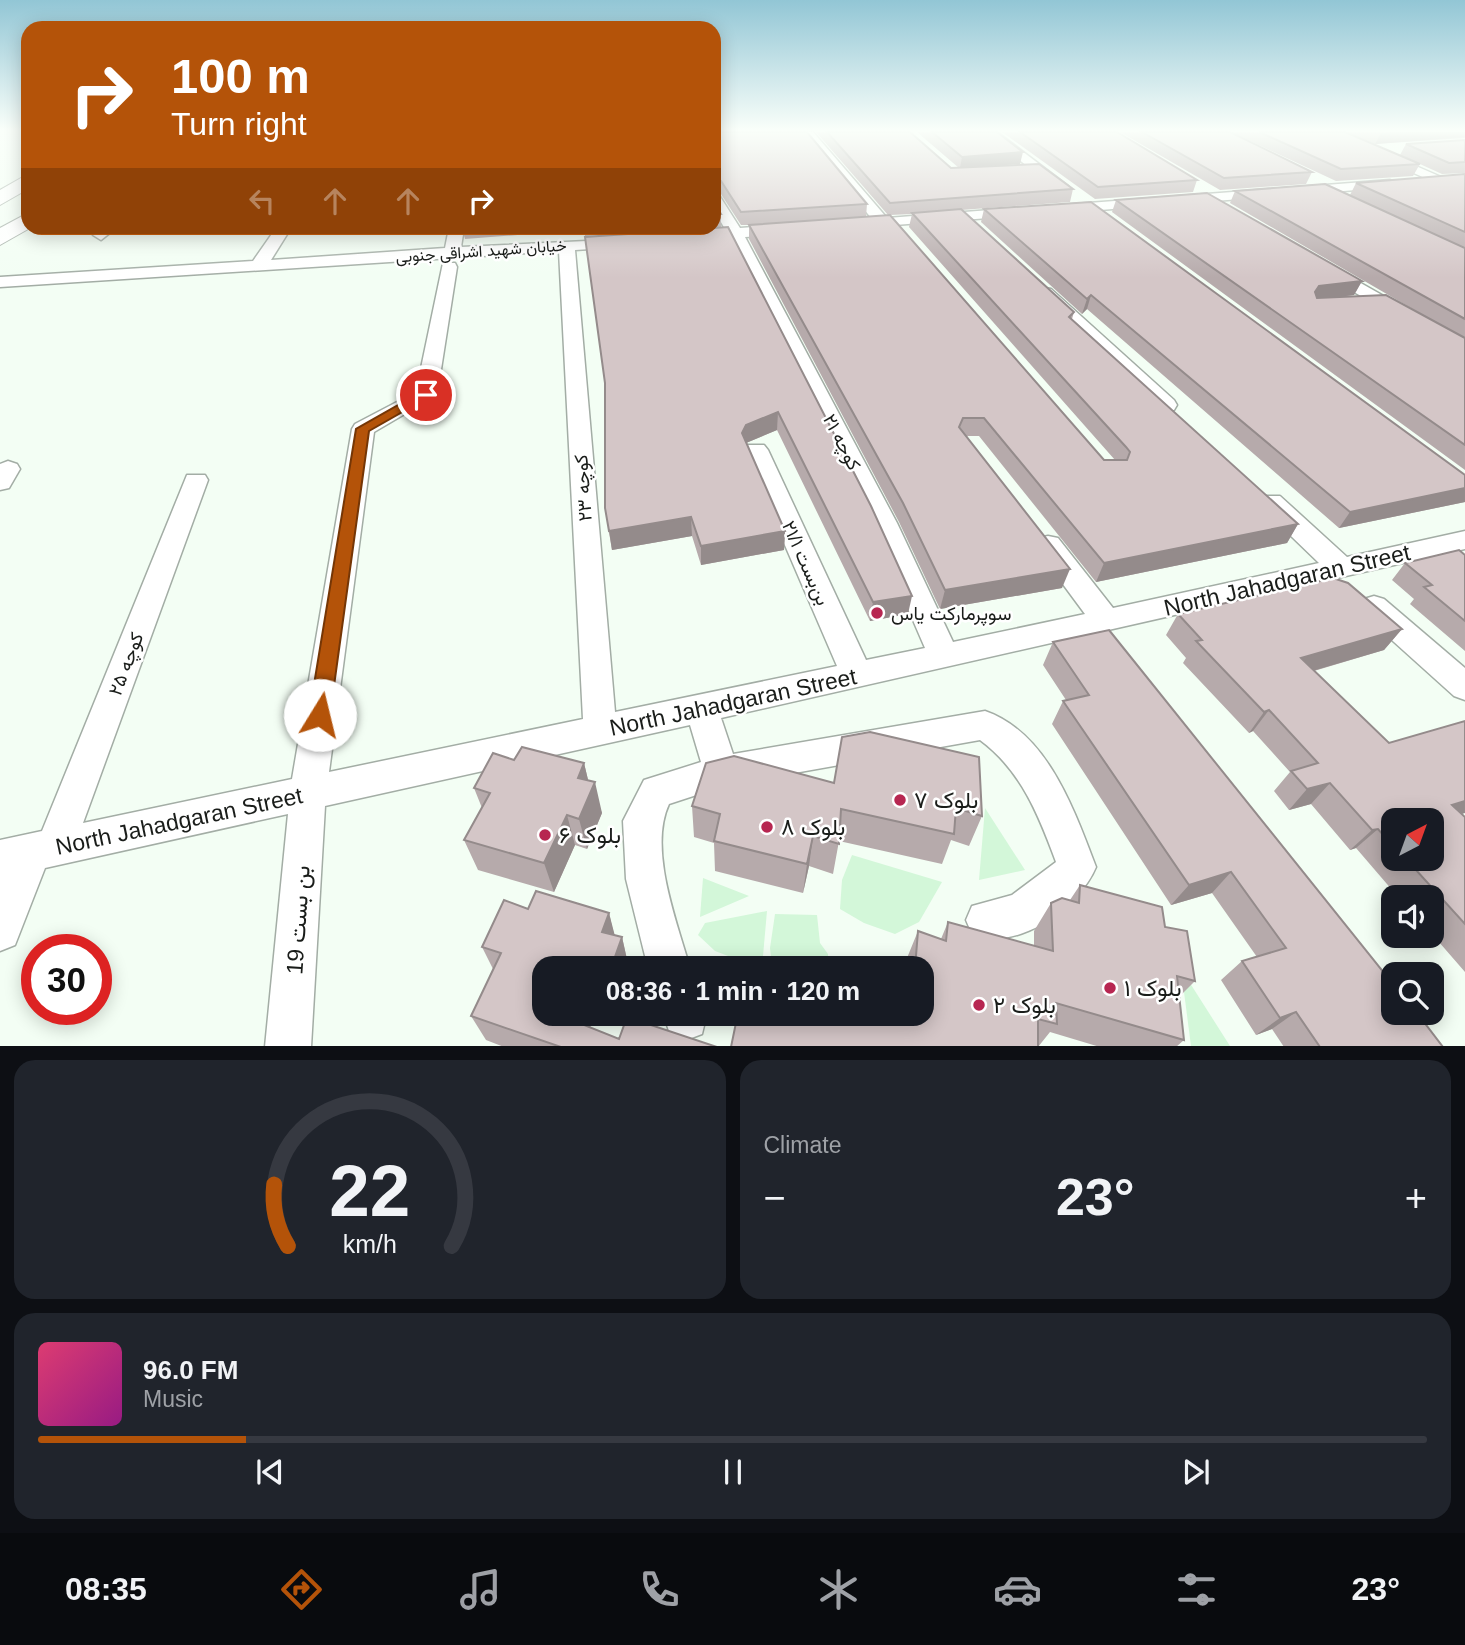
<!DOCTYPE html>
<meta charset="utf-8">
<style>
:root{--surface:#171b24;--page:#20242c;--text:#f1f3f6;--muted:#9ea1a6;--line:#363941;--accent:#b45309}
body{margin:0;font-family:Arial,Vazirmatn,sans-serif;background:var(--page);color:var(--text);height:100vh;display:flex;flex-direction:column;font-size:26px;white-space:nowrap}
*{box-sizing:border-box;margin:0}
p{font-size:23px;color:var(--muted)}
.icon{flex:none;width:38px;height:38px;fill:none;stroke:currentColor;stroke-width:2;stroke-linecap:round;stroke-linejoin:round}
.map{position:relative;height:1046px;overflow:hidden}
.drawer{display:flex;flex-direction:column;gap:14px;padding:14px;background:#0d0f14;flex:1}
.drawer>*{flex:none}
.hud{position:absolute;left:21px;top:21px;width:700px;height:214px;border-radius:21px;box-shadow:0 4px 18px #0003;background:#b45309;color:#fff;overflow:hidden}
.needle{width:46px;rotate:41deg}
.fabs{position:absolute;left:1381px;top:808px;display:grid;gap:14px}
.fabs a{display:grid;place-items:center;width:63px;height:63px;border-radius:14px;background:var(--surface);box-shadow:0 4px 18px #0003;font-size:35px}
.speed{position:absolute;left:21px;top:934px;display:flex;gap:14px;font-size:35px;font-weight:700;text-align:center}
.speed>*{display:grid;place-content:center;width:91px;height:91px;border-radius:50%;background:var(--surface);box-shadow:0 4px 18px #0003;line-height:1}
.speed .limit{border:10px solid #d22;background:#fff;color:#111}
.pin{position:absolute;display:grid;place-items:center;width:60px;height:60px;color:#fff;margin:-30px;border:4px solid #fff;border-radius:50%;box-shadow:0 2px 7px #0007}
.me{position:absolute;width:77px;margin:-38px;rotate:9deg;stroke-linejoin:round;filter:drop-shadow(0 0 5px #0008)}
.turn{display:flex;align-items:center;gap:24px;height:147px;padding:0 35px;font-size:32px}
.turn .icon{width:91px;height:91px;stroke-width:2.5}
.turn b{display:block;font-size:49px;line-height:60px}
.lanes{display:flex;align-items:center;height:66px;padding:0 35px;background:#0003;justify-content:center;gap:35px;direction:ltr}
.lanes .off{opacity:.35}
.big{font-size:52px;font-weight:700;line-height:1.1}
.drawer .card{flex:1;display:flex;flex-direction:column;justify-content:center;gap:10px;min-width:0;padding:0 24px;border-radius:21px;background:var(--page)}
.drawer .dial{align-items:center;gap:0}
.dial svg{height:182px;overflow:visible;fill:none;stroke:var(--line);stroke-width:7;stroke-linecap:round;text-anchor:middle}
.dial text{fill:var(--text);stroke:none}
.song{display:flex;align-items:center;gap:21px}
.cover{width:84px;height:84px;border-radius:10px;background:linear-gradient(135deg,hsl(340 70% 55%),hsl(310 70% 35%))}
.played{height:7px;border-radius:4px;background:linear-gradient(90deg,var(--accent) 15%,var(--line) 15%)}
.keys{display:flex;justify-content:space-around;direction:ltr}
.heat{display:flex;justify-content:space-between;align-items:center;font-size:38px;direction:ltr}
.drawer .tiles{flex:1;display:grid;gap:14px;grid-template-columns:1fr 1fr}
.card:last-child{grid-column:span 2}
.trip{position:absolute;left:532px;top:956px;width:402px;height:70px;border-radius:21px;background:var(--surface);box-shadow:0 4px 18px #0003;font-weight:700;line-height:70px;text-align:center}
.tab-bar{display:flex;height:112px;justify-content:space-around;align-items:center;background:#090b0e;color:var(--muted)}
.tab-bar .icon{width:49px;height:49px}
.tab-bar .active{color:var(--accent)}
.tab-bar b{font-size:32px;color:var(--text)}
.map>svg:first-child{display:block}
</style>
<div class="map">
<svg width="1465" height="1047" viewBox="0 0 1465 1047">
<rect width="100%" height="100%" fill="#f3fef4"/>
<!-- green -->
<g fill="#d3f7d9">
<polygon points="985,808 1025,870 979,880"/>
<polygon points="852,855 942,882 919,922 895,934 864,923 840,909 842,880"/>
<polygon points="703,878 749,896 700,917"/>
<polygon points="767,911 763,956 749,964 715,951 698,935 705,923"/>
<polygon points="775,914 817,915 820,943 828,954 828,968 772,966 770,948"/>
<polygon points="1181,969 1230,1046 1191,1046"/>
</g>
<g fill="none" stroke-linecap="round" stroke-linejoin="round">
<!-- street casing -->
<g stroke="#a3ada5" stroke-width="3">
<g id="street">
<polygon points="801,132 813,132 887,218 1016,208 1023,212 1016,216 854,228 854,222 872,219"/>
<polygon points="984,132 997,132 1068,186 1056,189"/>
<polygon points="1322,132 1338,132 1448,180 1436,183"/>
<polygon points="1390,180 1397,184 1395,187 1062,213 1055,209 1062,205"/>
<path d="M714,194L719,195L740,228L783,225L791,230L783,235L745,237L897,523L953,642L1085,614L1034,545L1038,538L1048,536L1058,538L1113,608L1319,563L1262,508L1258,502L1262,496H1280L1347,557L1465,531V549L721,718L733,754L985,711C1048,733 1074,810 1096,867C1079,908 1016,953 972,934L966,920L972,906L1012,895L1056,862C1039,816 1021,770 980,740L727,785L669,804C648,849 677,922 690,968H648L626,879L623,821L644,780L701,762L690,725L325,806L311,1047H265L288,814L45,868L15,945L0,951V840L42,831L187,475H205L208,480L83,823L292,779L352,429L355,424L416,392L443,263H455L457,267L437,395L374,432L329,772L583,719L559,251L0,287V277L253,261L276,228H291L271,260L445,248L449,228H464L461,247L628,239L630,242L622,247L575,250L615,712L837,666L744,450L748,445H764L768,450L866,660L925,648L871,523L730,238L695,241L687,236L695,231L725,229L714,210Z"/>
<polygon points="100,228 116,228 101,240 93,235"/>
<polygon points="1327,264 1465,342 1465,356 1321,273 1318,269"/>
<polygon points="1045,288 1051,289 1174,400 1177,405 1174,410 1158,410 1039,297 1036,293"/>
<polygon points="8,461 17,464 20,469 9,488 0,490 0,464"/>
<polygon points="1374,596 1384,599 1465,668 1465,700 1454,696 1364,615 1359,607 1364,599"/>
<polygon points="663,1013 707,1013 702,1034 686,1040 670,1034"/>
</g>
</g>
<!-- secondary casing -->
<g stroke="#a3ada5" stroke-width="2">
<g id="secondary">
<polygon points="28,174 28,189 0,205 0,190"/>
<polygon points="28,213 30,228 0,245 0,228"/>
</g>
</g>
<!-- street -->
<use href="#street" fill="#fff" fill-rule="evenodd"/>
<!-- secondary -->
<use href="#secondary" fill="#fff" fill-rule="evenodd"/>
</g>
<!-- wall -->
<g fill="#b6aaab" fill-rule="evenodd">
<path d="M714,132L867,204L866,217L888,215L816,132H910L951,168H959L917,132H997L1020,164L986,166L1073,189L1070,202L961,210L1074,312L1072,319L1298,524L1287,543L1096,582L979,436H967L1062,588L940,609L899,522L749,239V225H741L721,194L714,192ZM912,214L909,227L1115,460H1104L890,215Z"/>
<polygon points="1002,132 1117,132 1197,180 1193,192 1095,199"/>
<polygon points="1120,132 1230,132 1312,172 1306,184 1220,190"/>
<polygon points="1231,132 1465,132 1465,138 1375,144 1353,135 1420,164 1413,176 1336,181"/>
<polygon points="1465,140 1465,173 1442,174 1400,155 1406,144"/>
<polygon points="1465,174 1465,470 1112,212 1116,200 1362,281 1354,295 1340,297 1435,322 1230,203 1235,191 1390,214 1350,195 1356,183"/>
<polygon points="714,202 721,214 721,227 714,227"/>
<polygon points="984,209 1465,475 1465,502 1339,528 1087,309 1082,314 981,222"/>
<polygon points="728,227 908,614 870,621 777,430 746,443 785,531 784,550 701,565 692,536 612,550 605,508"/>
<polygon points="462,228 709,228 585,236 584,230 465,239"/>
<polygon points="1465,555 1465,651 1410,604 1414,599 1392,580 1405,563"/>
<path d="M1178,614L1402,629L1384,650L1314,671L1465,817V972L1432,934V898H1399L1356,848L1350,850L1311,804L1289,810L1274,791L1290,772L1253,731L1249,733L1183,663L1186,658L1166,635ZM1393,821L1432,859H1393Z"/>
<polygon points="1053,642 1443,1047 1284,1047 1272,1029 1256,1035 1221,980 1242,961 1257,957 1212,893 1171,905 1052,724 1063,701 1066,700 1043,665"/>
<polygon points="842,737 982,816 969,846 951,840 942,864 839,841 833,874 809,866 803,893 715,871 714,843 694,837 692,806 834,783"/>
<polygon points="514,760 584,763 588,780 602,813 587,849 575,845 554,892 478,870 464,840 482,808 474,788"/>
<polygon points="1080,885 1165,927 1195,981 1179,997 1184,1040 1176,1047 1100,1047 1050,1032 1038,1047 738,1013 922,1013 922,968 907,968 907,958 918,931 941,939 948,922 1034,946 1034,931 1051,903 1070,900"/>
<polygon points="528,909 609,913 614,935 622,937 628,964 544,968 544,1013 595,1013 590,1027 619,1039 717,1047 504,1047 486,1040 471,1016 493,969 482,947"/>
</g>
<!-- shaded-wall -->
<g fill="#948b8b">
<polygon points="1399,132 1465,132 1465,137 1375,144 1381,133"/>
<polygon points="1023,152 1020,164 960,168 962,157"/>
<polygon points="1362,281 1354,295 1312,300 1315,292 1319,286"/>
<polygon points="1091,295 1087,309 1082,314 1087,299"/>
<polygon points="778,412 777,430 746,443 742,433 746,425"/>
<polygon points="1465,488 1465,502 1339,528 1350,512"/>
<polygon points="691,517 692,536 612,550 609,531"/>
<polygon points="1298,524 1287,543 1096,582 1104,563"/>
<polygon points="785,531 784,550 701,565 701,546"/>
<polygon points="1070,569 1062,588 940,609 945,590"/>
<polygon points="912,596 908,614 870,621 873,602"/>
<polygon points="1402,629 1384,650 1285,679 1301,658"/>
<polygon points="1269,710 1253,731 1249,733 1264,712"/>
<polygon points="584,763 591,792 595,782 602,813 587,849 579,819 578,778"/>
<polygon points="1330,783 1311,804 1289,810 1307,789"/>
<polygon points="1465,801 1465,813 1432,824 1452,805"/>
<polygon points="567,815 575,845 554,892 544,863"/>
<polygon points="1378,829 1356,848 1350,850 1372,830"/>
<polygon points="813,836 809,866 803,893 807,864"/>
<polygon points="1231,872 1212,893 1171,905 1189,885"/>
<polygon points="609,913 616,940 602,932"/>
<polygon points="622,937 628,964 627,968 611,968"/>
<polygon points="1296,1012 1272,1029 1256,1035 1280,1018"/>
<polygon points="577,1013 595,1013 584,1045 574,1021"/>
</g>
<!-- building -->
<g fill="#d4c6c7" stroke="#948b8b" stroke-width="2">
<polygon points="714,132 807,132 867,204 741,212 721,181 714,180"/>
<polygon points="827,132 910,132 951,168 1039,164 1073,189 890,203"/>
<polygon points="932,132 997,132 1023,152 962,157"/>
<polygon points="1020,132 1117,132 1197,180 1098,187"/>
<polygon points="1142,132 1230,132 1312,172 1224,178"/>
<polygon points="1259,132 1345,132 1420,164 1341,169"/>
<polygon points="1465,140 1465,162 1449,163 1406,144"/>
<polygon points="1465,174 1465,232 1356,183"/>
<polygon points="1325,184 1465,248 1465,319 1235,191"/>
<polygon points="1207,193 1362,281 1319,286 1315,292 1317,298 1386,295 1465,338 1465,445 1116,200"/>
<polygon points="714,202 721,214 714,214"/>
<polygon points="1091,202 1465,475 1465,488 1350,512 1091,295 1087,299 984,209"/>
<polygon points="961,209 1074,312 1069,317 1298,524 1104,563 984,418 963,418 959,427 1070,569 945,590 903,503 749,225 890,215 1104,460 1127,460 1130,452 1126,447 912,213"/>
<polygon points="728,227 871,506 912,596 873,602 778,412 746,425 742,433 785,531 701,546 691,517 609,531 605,508 605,383 585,237"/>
<polygon points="1459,550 1465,555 1465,621 1424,587 1432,585 1405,563"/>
<polygon points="1333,578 1348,583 1402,629 1301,658 1389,743 1465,721 1465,801 1452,805 1465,817 1465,924 1406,859 1432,859 1432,821 1393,821 1393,846 1378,829 1372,830 1330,783 1307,789 1291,771 1318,763 1269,710 1264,712 1196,641 1202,640 1178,614"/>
<polygon points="1109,630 1393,984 1393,1013 1417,1013 1443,1047 1320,1047 1296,1012 1280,1018 1242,961 1286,948 1231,872 1189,885 1063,701 1089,695 1053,642"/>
<polygon points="870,732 979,757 982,816 956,808 954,834 841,809 839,844 813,836 807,864 714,841 720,814 692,806 706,763 734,756 834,783 842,737"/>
<polygon points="522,747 584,763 578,778 595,782 579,819 567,815 544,863 464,840 490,793 474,788 493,753 514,760"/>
<polygon points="1080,885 1162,907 1165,927 1187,931 1195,981 1177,976 1184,1040 1056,1003 1057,1024 1038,1019 1038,1047 731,1047 738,1013 903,1013 911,1016 911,1013 922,1013 922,968 915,968 918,931 946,941 948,922 1053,951 1051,903 1062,898 1079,903"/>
<polygon points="536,891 609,913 602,932 622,937 611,968 544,968 544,1013 577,1013 574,1021 619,1039 627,1017 717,1047 561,1047 471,1016 501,953 482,947 504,900 528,909"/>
</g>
<!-- sky -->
<linearGradient id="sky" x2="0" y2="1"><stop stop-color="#92c6d5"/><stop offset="0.47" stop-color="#fafffa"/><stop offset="1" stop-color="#fafffa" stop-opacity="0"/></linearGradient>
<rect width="1465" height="278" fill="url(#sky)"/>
<!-- route -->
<polygon fill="#b45309" stroke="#753606" stroke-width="2" points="421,392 432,395 369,431 330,715 327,721 320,723 312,721 309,715 356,429"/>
<!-- markers -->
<g fill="#b72651" stroke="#fff" stroke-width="2.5">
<circle cx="877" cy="613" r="7"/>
<circle cx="900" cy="800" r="7"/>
<circle cx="767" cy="827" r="7"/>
<circle cx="545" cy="835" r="7"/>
<circle cx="1110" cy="988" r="7"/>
<circle cx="979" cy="1005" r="7"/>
</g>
<g text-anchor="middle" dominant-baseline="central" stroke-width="5" stroke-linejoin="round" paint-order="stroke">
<!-- far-street labels -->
<g font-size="16" fill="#1a1d1a" stroke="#fff">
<text transform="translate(481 251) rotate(-4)">خیابان شهید اشراقی جنوبی</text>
</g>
<!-- street labels -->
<g font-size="19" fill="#1a1d1a" stroke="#fff">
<text transform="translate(842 442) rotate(63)">کوچه ۲۱</text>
<text transform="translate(583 488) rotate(-94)">کوچه ۲۳</text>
<text transform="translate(806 563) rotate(66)">بن‌بست ۲۱/۱</text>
<text transform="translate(126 664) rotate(-69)">کوچه ۲۵</text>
</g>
<!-- poi labels -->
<g font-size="19" fill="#1a1d1a" stroke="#fff" text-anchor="start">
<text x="891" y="613">سوپرمارکت یاس</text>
</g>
<!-- near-street labels -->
<g font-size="23" fill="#1a1d1a" stroke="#fff">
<text transform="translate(1287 580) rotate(-13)">North Jahadgaran Street</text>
<text transform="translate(733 702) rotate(-12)">North Jahadgaran Street</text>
<text transform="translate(179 821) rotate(-12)">North Jahadgaran Street</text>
<text transform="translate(298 920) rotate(-86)">بن بست 19</text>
</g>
<!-- near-poi labels -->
<g font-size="23" fill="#1a1d1a" stroke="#fff" text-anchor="start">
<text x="914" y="800">بلوک ۷</text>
<text x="781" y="827">بلوک ۸</text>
<text x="559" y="835">بلوک ۶</text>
<text x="1124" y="988">بلوک ۱</text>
<text x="993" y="1005">بلوک ۲</text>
</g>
</g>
</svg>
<div class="fabs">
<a><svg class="needle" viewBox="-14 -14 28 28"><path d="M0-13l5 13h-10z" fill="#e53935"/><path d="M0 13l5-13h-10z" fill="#9ea1a6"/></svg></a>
<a><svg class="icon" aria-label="sound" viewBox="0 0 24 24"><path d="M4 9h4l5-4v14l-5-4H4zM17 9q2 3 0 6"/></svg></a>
<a><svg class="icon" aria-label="search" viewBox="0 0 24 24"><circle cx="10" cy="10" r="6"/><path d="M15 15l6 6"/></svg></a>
</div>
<div class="speed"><div class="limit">30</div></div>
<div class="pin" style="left:426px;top:395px;background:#d93025"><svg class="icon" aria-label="arrive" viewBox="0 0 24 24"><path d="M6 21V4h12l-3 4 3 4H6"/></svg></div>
<svg class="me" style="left:320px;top:715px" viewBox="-20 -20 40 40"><circle r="19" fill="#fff"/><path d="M0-13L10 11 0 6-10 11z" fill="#b45309"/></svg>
<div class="trip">08:36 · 1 min · 120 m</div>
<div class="hud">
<div class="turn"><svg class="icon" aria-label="right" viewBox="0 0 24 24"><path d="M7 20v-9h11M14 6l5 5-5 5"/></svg><div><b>100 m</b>Turn right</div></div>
<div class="lanes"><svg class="icon off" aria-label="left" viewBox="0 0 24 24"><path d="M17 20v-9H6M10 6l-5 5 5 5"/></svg><svg class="icon off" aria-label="ahead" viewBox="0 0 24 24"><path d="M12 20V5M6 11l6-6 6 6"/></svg><svg class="icon off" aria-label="ahead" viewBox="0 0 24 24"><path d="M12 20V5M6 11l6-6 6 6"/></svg><svg class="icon" aria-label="right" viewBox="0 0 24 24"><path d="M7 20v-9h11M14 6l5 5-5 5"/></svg></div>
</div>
</div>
<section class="drawer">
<div class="tiles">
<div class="card dial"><svg viewBox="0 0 100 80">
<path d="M14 69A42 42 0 1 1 86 69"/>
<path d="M14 69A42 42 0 0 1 8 42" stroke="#b45309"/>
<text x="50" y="56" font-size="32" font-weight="700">22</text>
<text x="50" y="72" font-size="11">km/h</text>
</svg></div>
<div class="card"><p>Climate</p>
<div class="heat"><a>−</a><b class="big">23°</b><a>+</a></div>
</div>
<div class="card">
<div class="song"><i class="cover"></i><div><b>96.0 FM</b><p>Music</p></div></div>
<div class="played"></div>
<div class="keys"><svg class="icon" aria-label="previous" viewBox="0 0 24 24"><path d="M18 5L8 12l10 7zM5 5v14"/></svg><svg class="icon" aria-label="pause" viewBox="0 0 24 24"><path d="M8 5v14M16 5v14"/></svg><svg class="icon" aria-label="next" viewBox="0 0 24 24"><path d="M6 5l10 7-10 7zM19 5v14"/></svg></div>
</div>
</div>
</section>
<nav class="tab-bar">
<b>08:35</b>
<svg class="icon active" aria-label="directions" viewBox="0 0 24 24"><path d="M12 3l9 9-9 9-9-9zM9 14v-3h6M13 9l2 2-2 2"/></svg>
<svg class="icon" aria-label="music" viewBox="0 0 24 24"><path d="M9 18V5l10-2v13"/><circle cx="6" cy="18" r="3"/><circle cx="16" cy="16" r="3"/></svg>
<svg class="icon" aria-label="phone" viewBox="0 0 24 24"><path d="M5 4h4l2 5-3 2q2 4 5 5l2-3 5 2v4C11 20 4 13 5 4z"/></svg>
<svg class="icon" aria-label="climate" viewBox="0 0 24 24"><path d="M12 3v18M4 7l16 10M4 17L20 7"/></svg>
<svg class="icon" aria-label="car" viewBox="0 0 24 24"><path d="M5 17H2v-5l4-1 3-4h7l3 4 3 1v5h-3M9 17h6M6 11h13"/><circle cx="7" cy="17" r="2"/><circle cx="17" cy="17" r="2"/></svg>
<svg class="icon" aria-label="filters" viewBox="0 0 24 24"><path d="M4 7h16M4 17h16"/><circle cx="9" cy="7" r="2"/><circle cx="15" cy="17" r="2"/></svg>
<b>23°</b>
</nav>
